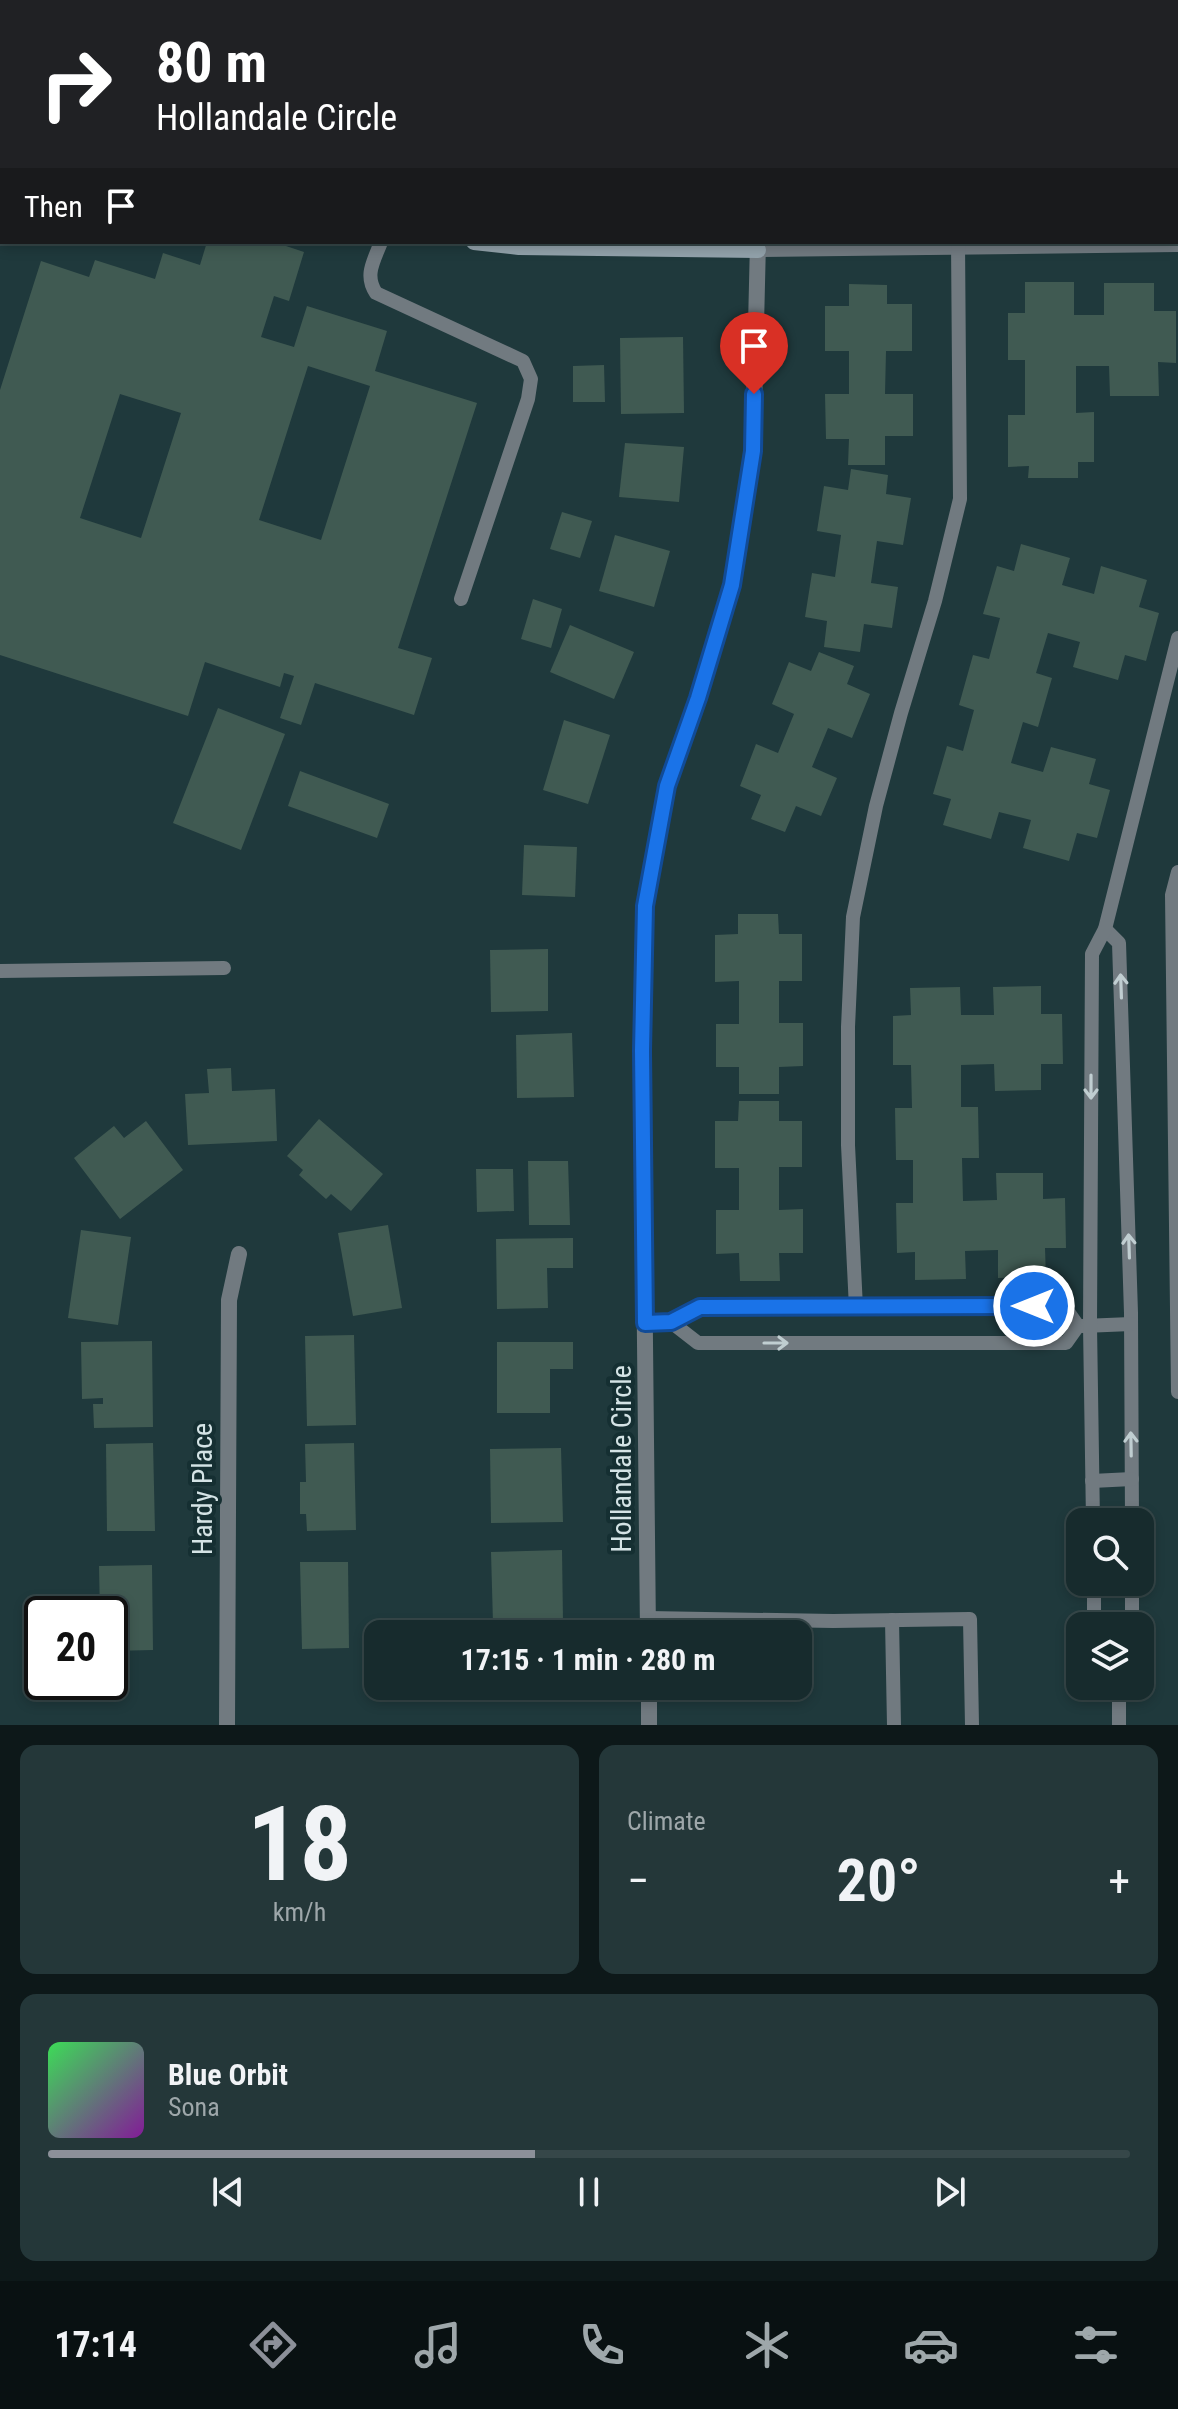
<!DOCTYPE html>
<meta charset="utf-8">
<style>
:root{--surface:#172b2d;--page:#243739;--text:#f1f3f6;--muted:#9ea7aa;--line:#364749;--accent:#8c9099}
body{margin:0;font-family:"Roboto Condensed",sans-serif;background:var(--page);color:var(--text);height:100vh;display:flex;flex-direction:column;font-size:30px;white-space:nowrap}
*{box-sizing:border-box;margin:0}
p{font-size:26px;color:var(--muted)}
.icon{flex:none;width:44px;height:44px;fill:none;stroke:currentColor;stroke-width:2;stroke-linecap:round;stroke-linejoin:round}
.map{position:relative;height:1725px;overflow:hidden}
.side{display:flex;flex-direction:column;gap:20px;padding:20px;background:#0d1819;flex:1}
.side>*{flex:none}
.hud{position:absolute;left:0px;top:0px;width:1178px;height:244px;box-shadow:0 4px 12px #0003,0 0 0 2px var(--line);background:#202124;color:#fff;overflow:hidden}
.tools{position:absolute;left:1066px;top:1508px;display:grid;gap:16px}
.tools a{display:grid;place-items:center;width:88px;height:88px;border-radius:16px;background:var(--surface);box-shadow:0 4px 12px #0003,0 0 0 2px var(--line);font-size:40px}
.speed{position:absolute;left:24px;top:1596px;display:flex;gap:16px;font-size:40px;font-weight:700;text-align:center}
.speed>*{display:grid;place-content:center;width:104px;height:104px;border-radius:50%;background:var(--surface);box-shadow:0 4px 12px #0003,0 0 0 2px var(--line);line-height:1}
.speed .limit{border:4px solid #111;border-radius:12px;background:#fff;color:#111}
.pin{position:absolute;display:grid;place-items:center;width:68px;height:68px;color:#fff;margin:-82px -34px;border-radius:50% 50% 50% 0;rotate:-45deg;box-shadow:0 0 8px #0007}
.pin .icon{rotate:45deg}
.me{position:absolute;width:88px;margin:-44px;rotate:270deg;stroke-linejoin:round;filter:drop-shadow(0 0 6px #0008)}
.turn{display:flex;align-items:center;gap:28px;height:168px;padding:0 24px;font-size:36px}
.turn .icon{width:104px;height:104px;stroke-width:2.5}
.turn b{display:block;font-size:56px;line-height:68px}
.then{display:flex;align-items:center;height:76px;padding:0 24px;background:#0003;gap:16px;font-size:30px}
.big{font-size:60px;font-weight:700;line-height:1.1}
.side .tile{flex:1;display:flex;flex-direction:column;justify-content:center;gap:12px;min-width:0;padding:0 28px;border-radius:16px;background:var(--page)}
.side .dial{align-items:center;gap:0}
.dial b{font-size:104px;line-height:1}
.song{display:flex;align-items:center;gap:24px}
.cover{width:96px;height:96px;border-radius:12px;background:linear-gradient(135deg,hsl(130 70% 55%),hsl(290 70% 35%))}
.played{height:8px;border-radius:4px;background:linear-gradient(90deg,var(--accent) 45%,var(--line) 45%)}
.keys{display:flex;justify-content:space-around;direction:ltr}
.heat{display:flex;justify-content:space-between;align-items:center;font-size:44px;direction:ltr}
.side .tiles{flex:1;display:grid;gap:20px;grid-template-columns:1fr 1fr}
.tile:last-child{grid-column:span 2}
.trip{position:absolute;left:364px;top:1620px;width:448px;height:80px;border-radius:16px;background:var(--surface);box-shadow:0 4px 12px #0003,0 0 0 2px var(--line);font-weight:700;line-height:80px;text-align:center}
.tabs{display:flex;height:128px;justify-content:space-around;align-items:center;background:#091112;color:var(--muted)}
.tabs .icon{width:56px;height:56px}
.tabs .selected{color:var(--accent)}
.tabs b{font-size:36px;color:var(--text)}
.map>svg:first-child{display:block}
</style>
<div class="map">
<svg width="1178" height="1725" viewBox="0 0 1178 1725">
<rect width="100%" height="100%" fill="#1f393c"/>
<!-- building -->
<g fill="#405a52" fill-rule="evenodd">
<path d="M207,242H274L304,252L289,301L274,296L261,337L294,347L307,306L387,331L375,371L477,403L398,648L432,658L414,715L315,683L301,725L280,718L294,676L284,673L280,687L205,662L188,716L0,655V390L41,261L89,277L95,260L155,279L163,253L200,265ZM308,366L370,386L321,540L259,520ZM120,394L181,413L141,538L80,518Z"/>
<polygon points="1025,282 1074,282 1074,315 1104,315 1104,283 1154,283 1154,311 1176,311 1176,363 1158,362 1159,396 1110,396 1109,366 1076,366 1076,413 1094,412 1094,462 1078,462 1078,478 1028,478 1029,466 1008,467 1008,415 1025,415 1025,360 1008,360 1008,313 1025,313"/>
<polygon points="849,284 887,285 887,304 912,304 912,351 886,351 885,394 913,394 913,436 885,436 885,465 848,465 849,439 826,439 825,394 849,394 849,351 825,351 825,306 849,306"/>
<polygon points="683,337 684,413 621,414 620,338"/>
<polygon points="604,365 605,402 573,402 573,366"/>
<polygon points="625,443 684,447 679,502 619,497"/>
<polygon points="851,469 888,475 886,494 911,498 903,545 877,541 871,583 898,587 892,628 864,624 860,652 824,647 827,621 805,617 812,573 835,577 841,535 817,531 824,486 848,490"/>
<polygon points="562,512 592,521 580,558 550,549"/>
<polygon points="615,535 670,551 654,607 599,591"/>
<polygon points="1021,544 1070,558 1062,585 1094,594 1101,566 1147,580 1139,607 1159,613 1146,661 1125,655 1118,680 1073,667 1080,642 1048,633 1036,673 1052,678 1038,727 1023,722 1011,763 1043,772 1051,747 1096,759 1089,784 1110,790 1097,838 1077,833 1069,861 1023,848 1031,820 999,812 991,839 943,825 951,799 933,794 947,746 963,751 974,710 959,705 973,655 989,659 1000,618 983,614 997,566 1014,571"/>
<polygon points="533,599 562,609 551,648 521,639"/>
<polygon points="570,625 634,652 614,699 550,672"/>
<polygon points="819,652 854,666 847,684 870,694 852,738 828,728 812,767 837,778 821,816 796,806 785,832 751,819 761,795 740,786 756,744 778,753 794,714 772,704 789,662 811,671"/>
<polygon points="218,708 285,734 241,850 173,823"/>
<polygon points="564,720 610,735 588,804 543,790"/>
<polygon points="300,771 389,804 377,838 288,806"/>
<polygon points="524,845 577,847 575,897 522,895"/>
<polygon points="738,914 778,914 779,934 802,934 802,981 779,981 779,1023 803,1023 803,1066 779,1067 779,1094 739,1094 739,1067 716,1067 716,1024 739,1024 739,981 715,982 715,935 738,934"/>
<polygon points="548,949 548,1011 491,1012 490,950"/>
<polygon points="1041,986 1041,1014 1062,1014 1063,1064 1041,1064 1041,1090 995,1091 994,1064 961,1065 961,1107 978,1107 979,1158 962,1158 963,1201 997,1200 996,1173 1043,1173 1043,1199 1065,1198 1066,1248 1045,1248 1046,1277 998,1278 998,1250 965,1251 966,1279 915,1280 915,1252 897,1253 896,1203 913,1203 913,1160 896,1160 895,1108 912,1108 911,1065 893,1065 893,1016 911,1015 910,988 960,987 961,1015 994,1015 993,987"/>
<polygon points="572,1033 574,1097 517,1098 516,1035"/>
<polygon points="231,1068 232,1091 275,1089 277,1141 188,1145 185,1094 209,1093 207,1069"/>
<polygon points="739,1101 779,1101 779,1121 802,1121 802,1167 779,1167 779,1210 803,1209 803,1253 779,1253 780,1281 740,1281 739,1253 716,1254 716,1210 739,1210 739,1168 715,1168 715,1121 738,1121"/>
<polygon points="319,1119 383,1174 351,1211 331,1194 326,1199 299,1175 303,1170 287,1156"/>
<polygon points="146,1121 183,1170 120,1219 74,1158 114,1126 124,1138"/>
<polygon points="528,1161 568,1161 570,1225 529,1225"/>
<polygon points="476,1169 513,1169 514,1211 477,1212"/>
<polygon points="388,1225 402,1308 353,1316 338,1233"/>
<polygon points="81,1230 131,1237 118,1325 68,1318"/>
<polygon points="573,1238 573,1268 547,1268 548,1308 497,1309 496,1239"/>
<polygon points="354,1335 356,1425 307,1426 305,1336"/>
<polygon points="152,1341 153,1427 94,1428 93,1404 103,1404 103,1398 82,1399 81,1342"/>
<polygon points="497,1342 573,1342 573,1369 550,1369 550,1413 497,1413"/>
<polygon points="153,1443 155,1531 107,1531 106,1444"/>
<polygon points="354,1443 356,1530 307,1531 306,1514 300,1514 300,1482 306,1482 305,1444"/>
<polygon points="561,1448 563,1522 491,1523 490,1449"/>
<polygon points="562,1550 563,1622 493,1623 491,1552"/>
<polygon points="300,1562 348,1562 349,1648 302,1649"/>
<polygon points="152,1565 153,1650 110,1651 110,1614 100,1614 99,1566"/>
</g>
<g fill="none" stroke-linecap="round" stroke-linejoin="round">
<!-- lane -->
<g stroke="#717a80" stroke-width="14">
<polyline points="959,2 960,0"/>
<path d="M381,242C374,261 364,275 376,293L523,361L531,379L528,399L461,599"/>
<polyline points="758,250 1178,245"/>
<polyline points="1178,872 1172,895 1178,1392"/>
<polyline points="1105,929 1119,943 1131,1313 1132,1522"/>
<polyline points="0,971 224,968"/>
<polyline points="856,1308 848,1145 848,1027 853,917 876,806 901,713 935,601 960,499 958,242"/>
<polyline points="671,1322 698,1343 1066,1343 1078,1326"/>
<polyline points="645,1323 671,1322 700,1307 1064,1306 1078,1326"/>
<polyline points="1083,1326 1131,1324"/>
<polyline points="1092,1481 1132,1479"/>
<polyline points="1093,1522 1090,1325 1092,954 1105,929 1178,638"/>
<polyline points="1094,1582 1094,1626"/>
<polyline points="1132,1582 1132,1626"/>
<polyline points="648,1618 833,1621 970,1619 972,1725"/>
<polyline points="892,1620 894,1725"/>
<polyline points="1119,1725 1119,1690 1121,1686"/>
</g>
<!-- street -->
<g stroke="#717a80" stroke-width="16">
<polyline points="756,0 756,2"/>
<polyline points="127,2 128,0"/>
<polyline points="0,194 2,191"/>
<polyline points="648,1634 642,1051 645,906 667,786 698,698 732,585 753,451 758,242"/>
<polyline points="649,1686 649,1725"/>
<polyline points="227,1725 229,1300 239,1254"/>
</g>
<!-- secondary -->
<g stroke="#92a2ab" stroke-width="16">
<polyline points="62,0 64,2"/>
<polyline points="474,242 519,247 758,250"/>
</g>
</g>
<!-- one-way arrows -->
<defs><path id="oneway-shaft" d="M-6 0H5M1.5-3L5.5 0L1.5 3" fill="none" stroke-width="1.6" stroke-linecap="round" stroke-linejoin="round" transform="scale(2)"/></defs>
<g stroke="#c0ced1">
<use href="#oneway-shaft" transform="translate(1121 986) rotate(-92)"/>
<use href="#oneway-shaft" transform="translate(1091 1087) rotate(90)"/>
<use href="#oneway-shaft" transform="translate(1129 1246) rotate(-92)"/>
<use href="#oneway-shaft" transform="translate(776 1343)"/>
<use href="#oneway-shaft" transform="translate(1131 1444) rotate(-91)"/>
</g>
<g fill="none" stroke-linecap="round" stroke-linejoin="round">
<!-- route casing -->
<g stroke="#114b97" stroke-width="20">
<polyline id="route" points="754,394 753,451 732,585 698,698 667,786 645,906 642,1051 645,1323 671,1322 700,1307 1034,1306"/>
</g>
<!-- route -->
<use href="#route" stroke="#1a73e8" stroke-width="14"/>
</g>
<g text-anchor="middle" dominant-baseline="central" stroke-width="8" stroke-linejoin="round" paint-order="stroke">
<!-- street labels -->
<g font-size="28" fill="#d4e3e5" stroke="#152f32">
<text transform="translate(621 1459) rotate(-90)">Hollandale Circle</text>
<text transform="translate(202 1489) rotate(-90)">Hardy Place</text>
</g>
</g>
</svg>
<div class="tools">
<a><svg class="icon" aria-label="search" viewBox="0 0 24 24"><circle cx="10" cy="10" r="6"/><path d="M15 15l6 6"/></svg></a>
<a><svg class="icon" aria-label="layers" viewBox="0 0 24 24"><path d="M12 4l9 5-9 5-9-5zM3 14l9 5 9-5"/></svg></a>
</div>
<div class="speed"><div class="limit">20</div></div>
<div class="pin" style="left:754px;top:394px;background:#d93025"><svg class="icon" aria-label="arrive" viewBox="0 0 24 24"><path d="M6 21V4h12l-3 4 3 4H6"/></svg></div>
<svg class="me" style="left:1034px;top:1306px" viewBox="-20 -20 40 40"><circle r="17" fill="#1a73e8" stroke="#fff" stroke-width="3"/><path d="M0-11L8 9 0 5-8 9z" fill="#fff"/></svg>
<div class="trip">17:15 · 1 min · 280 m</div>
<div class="hud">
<div class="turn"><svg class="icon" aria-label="right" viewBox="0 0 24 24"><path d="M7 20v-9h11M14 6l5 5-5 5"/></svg><div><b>80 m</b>Hollandale Circle</div></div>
<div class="then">Then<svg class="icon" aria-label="arrive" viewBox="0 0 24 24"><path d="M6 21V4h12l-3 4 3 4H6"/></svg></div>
</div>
</div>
<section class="side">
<div class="tiles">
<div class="tile dial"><b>18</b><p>km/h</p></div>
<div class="tile"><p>Climate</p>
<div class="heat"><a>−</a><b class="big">20°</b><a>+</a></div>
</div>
<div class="tile">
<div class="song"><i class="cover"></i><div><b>Blue Orbit</b><p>Sona</p></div></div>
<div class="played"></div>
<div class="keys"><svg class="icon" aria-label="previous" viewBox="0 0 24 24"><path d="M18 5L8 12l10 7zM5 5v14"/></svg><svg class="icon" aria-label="pause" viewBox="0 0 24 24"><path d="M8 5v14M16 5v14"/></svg><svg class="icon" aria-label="next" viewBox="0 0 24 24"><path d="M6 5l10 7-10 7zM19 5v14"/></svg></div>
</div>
</div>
</section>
<nav class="tabs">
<b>17:14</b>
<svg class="icon selected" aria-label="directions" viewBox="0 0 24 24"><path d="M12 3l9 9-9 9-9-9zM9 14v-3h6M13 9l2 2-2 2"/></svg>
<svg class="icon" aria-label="music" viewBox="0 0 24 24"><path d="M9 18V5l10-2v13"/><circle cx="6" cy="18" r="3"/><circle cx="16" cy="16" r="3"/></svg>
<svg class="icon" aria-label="phone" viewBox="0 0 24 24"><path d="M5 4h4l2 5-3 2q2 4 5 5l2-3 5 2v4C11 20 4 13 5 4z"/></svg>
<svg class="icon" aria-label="climate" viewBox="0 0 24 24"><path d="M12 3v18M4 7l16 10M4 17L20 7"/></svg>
<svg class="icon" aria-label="car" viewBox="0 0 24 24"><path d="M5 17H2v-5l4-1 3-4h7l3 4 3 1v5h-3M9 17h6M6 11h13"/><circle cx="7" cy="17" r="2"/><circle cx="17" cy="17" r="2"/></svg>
<svg class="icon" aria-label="filters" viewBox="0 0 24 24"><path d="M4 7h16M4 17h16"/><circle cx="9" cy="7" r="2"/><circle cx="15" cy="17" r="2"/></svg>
</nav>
